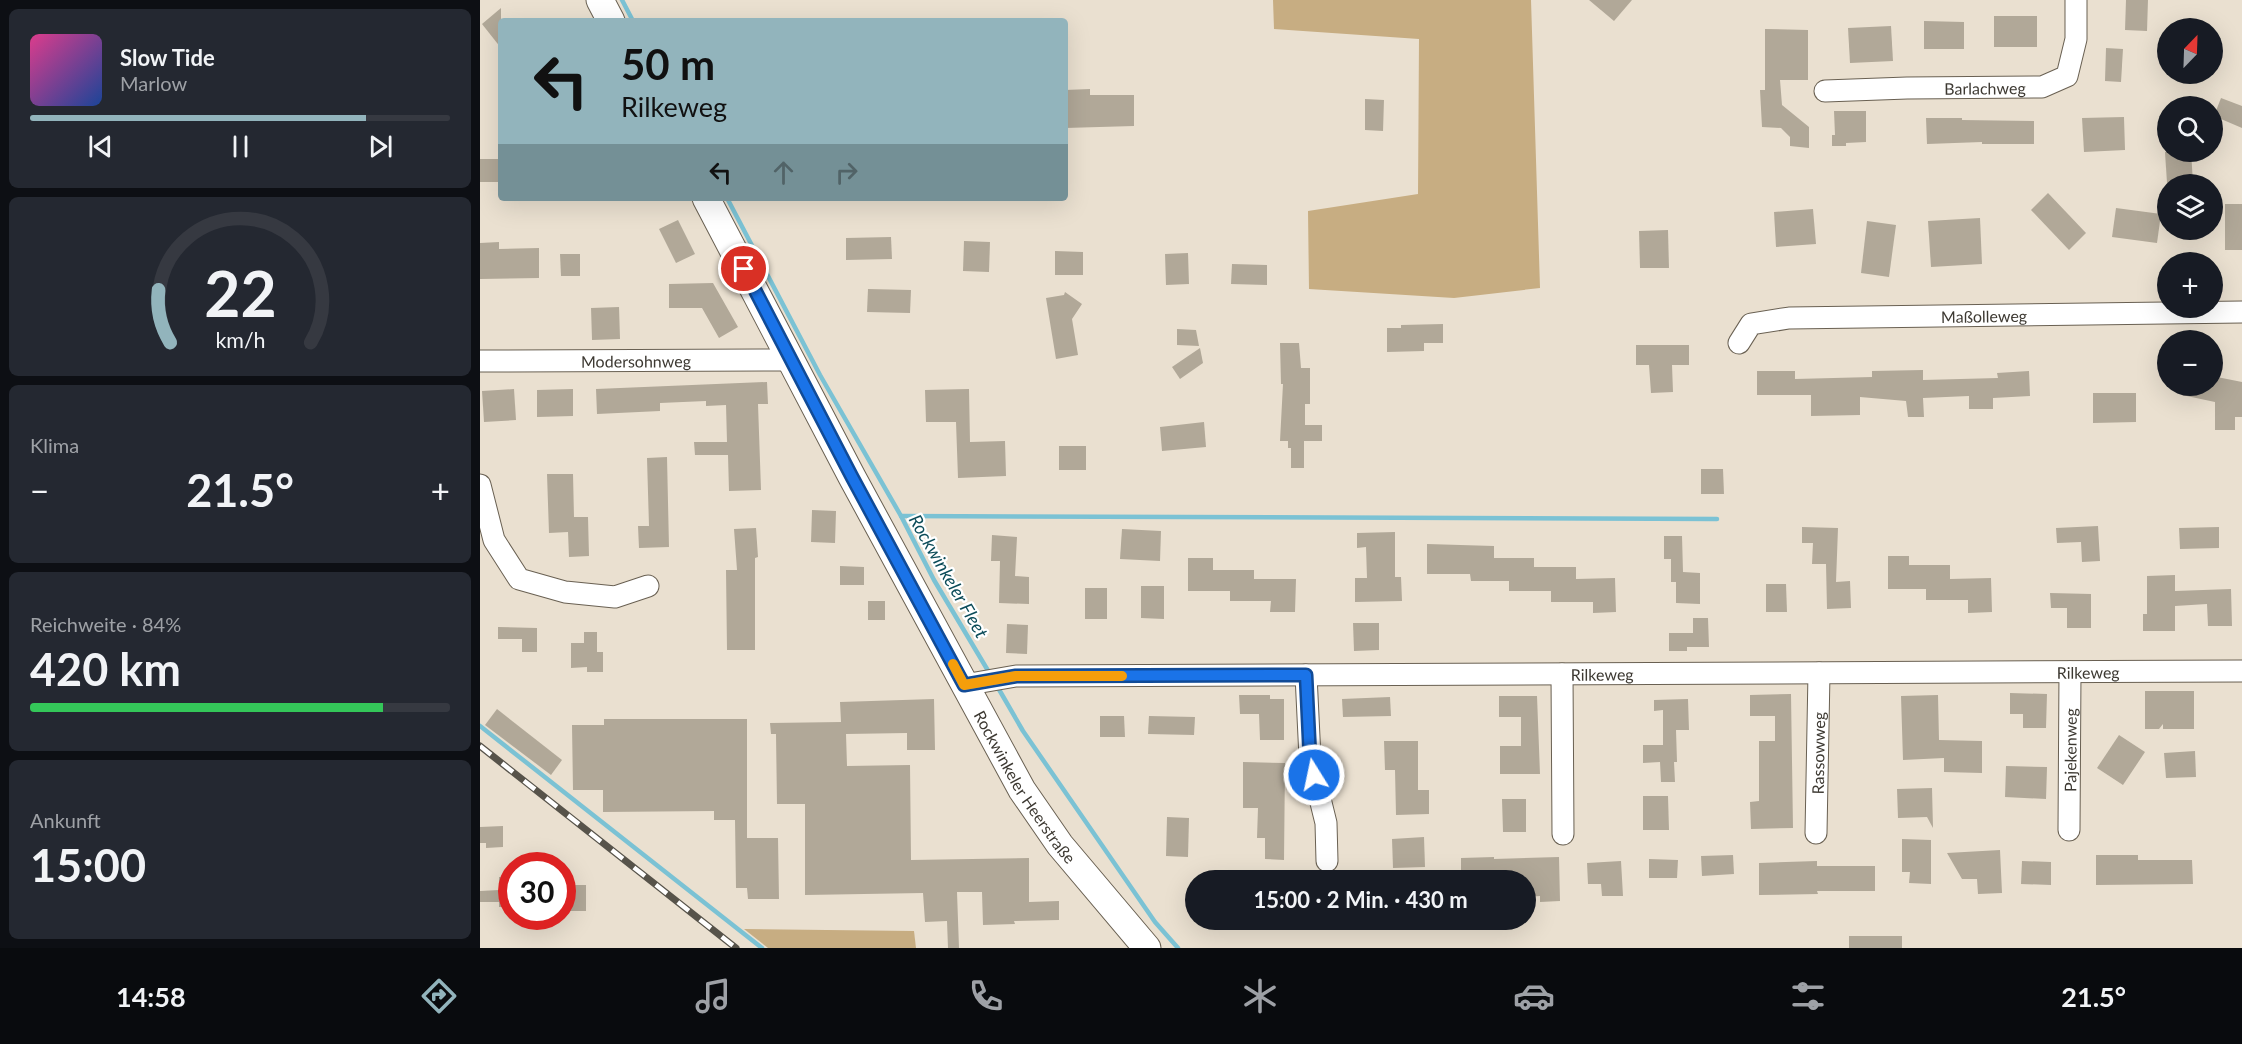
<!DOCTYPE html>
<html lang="de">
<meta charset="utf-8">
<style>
:root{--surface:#171b24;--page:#242831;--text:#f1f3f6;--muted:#9ea1a6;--line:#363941;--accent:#92b4bc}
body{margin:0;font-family:Lato,sans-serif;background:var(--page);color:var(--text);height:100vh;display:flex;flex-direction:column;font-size:22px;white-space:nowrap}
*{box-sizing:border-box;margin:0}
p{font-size:20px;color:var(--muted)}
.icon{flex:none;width:33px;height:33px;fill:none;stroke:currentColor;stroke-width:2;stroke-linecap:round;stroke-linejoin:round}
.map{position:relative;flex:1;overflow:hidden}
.details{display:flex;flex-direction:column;gap:9px;padding:9px;background:#0d0f14;width:480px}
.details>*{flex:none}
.banner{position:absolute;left:18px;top:18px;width:570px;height:183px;border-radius:6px;box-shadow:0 6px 24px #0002;background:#92b4bc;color:#111;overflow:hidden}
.needle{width:39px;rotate:23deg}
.fabs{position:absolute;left:1677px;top:18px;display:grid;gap:12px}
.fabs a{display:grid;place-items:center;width:66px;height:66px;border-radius:50%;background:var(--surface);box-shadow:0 6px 24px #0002;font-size:30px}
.speed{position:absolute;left:18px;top:852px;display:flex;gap:12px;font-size:30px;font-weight:700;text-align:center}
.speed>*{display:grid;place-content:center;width:78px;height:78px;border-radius:50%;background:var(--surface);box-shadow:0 6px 24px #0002;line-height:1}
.speed .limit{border:9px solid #d22;background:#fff;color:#111}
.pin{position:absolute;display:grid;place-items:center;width:51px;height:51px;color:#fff;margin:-26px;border:3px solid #fff;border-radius:50%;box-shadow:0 2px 6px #0007}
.me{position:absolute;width:66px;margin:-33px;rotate:350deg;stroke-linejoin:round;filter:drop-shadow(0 0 4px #0008)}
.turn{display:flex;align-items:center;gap:21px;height:126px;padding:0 24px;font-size:27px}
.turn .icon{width:78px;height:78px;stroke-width:2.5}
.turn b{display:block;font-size:42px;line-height:51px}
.lanes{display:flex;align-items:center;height:57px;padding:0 24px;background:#0003;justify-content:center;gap:30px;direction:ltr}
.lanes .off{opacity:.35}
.big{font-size:45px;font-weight:700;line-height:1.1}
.details .widget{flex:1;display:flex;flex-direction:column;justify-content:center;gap:9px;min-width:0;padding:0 21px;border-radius:9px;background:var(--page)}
.details .dial{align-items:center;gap:0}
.dial svg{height:156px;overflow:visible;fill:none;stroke:var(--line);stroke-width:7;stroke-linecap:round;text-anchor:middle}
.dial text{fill:var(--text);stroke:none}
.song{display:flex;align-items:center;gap:18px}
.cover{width:72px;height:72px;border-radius:9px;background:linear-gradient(135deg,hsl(330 70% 55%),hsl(220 70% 35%))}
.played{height:6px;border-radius:3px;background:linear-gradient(90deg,var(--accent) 80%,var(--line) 80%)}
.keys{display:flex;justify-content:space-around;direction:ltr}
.heat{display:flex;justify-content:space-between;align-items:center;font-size:33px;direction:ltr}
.charge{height:9px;border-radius:4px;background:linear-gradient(90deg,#34c759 84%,var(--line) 0)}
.trip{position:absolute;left:705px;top:870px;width:351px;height:60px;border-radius:30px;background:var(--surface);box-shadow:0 6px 24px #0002;font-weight:700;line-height:60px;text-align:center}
.menu{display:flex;height:96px;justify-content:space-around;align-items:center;background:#090b0e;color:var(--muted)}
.menu .icon{width:42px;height:42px}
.menu .active{color:var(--accent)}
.menu b{font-size:27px;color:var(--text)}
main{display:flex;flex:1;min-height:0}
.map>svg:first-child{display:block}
</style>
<main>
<section class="details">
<div class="widget">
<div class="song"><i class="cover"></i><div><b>Slow Tide</b><p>Marlow</p></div></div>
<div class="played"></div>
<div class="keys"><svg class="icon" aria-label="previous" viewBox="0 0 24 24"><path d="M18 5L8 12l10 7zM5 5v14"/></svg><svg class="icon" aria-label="pause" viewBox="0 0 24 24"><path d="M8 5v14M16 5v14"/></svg><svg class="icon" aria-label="next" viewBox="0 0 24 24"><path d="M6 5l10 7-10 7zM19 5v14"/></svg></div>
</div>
<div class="widget dial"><svg viewBox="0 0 100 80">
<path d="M14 69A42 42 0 1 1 86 69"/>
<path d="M14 69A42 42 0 0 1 8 42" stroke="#92b4bc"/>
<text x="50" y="56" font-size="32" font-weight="700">22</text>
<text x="50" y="72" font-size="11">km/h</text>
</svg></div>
<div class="widget"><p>Klima</p>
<div class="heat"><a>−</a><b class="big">21.5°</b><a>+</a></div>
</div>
<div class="widget"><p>Reichweite · 84%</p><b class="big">420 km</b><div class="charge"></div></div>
<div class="widget"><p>Ankunft</p><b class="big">15:00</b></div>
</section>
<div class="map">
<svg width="1762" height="948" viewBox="0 0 1762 948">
<rect width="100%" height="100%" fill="#eae0d0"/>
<!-- green -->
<g fill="#c7ad82">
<polygon points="793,0 1051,0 1060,288 974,298 829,289 828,211 938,194 939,39 794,29"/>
<polygon points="264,929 434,931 436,948 288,948"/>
</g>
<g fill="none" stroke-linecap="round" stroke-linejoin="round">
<!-- stream -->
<g stroke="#7bc2d4" stroke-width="4.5">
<polyline points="142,0 153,21"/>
<polyline points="247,198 340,375 421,516 454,580 510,674"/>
<polyline points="421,516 1237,519"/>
<polyline points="517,686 543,731 675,922 698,948"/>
<polyline points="0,726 282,948"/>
</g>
</g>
<!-- building -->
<g fill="#b1a898">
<polygon points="1109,0 1152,0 1134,21"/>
<polygon points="1646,0 1668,0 1667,31 1645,30"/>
<polygon points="21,8 21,48 2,24"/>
<rect x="1514" y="16" width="43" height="31"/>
<polygon points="1444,21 1484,22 1484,49 1444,49"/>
<polygon points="1411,26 1413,61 1370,63 1368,28"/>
<polygon points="1285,29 1328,30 1328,80 1300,80 1302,105 1329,127 1329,148 1310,146 1310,137 1301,128 1282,127 1280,90 1285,90"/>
<polygon points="1626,48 1643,49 1641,82 1625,81"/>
<polygon points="610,89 610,95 654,95 654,126 585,128 585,90"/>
<polygon points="1741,98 1762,106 1762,128 1734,116"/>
<polygon points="885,99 904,100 903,131 885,130"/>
<polygon points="1354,111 1386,111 1386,142 1366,143 1366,146 1352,146 1352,135 1355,135"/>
<polygon points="1644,117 1645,150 1604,152 1602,118"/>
<polygon points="1446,118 1482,118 1482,120 1554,121 1554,144 1502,144 1502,142 1447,144"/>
<polygon points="1685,152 1711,152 1713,182 1687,183"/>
<rect x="0" y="159" width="21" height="23"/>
<polygon points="1568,193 1606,233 1589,250 1551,210"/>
<rect x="1745" y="204" width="17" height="46"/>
<polygon points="1636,208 1681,214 1677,243 1632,237"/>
<polygon points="1333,209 1336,244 1296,247 1294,212"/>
<polygon points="1500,218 1502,264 1451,267 1448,221"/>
<polygon points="198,220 215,254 196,263 179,229"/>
<polygon points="1387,221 1416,225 1409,277 1381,273"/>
<polygon points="1188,230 1189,268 1160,268 1159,231"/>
<polygon points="411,237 412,259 366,260 366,238"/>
<polygon points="484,241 510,242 509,272 483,271"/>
<polygon points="19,242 19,249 59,248 59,278 0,279 0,243"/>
<polygon points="575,251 603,252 603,275 575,275"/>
<polygon points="708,253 709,284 686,285 685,254"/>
<polygon points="80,254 100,254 100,276 81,276"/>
<polygon points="752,264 787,265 787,285 751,284"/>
<polygon points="233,283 258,327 239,338 222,308 189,308 189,284"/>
<polygon points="388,289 431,290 430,313 387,312"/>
<polygon points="585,292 602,304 592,319 598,355 576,359 566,298 584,295"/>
<polygon points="139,307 140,339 112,340 111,308"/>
<polygon points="963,324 963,343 944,343 944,351 907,352 907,328 921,328 921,325"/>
<polygon points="697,329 716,330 719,346 697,345"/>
<polygon points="800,343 819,343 821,368 830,368 830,404 825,404 825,425 842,425 842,441 824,441 824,468 811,468 811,448 808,448 808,441 800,441 803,384 801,384"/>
<polygon points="1156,345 1209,345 1209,365 1192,365 1193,392 1171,393 1169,365 1156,365"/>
<polygon points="720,348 723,363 700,379 692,367"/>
<polygon points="1443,370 1443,380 1518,378 1517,373 1549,371 1550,396 1513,398 1513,409 1489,409 1489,396 1443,398 1444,417 1428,417 1426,401 1380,397 1380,415 1331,416 1331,395 1277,395 1277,371 1315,371 1315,379 1392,377 1392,371"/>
<polygon points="1732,376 1762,382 1762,417 1755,417 1755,430 1735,430 1735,402 1702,395 1704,386 1732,386"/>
<polygon points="287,382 288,404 278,404 281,490 249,491 248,455 215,455 214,442 247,442 246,405 226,406 226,401 180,403 180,411 117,414 116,389"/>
<polygon points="34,389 36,420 4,422 2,391"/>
<polygon points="93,389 93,416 57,417 57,390"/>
<polygon points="489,389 490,442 525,441 526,476 478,478 476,422 446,422 445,390"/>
<polygon points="1613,393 1656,393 1656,422 1613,423"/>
<polygon points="724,422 726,447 682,451 680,427"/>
<rect x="579" y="446" width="27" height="24"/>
<polygon points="187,457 189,547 159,548 158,526 169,526 167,458"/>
<polygon points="1221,469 1243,469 1244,494 1221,494"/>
<polygon points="67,474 93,474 94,517 108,517 109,556 89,557 88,532 69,533"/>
<polygon points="332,510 356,511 355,543 331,542"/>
<polygon points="1618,526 1620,561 1602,562 1601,542 1577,543 1576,528"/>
<polygon points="1322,527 1358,528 1356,582 1370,581 1371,608 1347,609 1346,564 1332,564 1333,543 1322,543"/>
<polygon points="1739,527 1739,548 1700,549 1699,528"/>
<polygon points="276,528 278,557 275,558 275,650 247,650 246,570 257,570 254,529"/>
<polygon points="642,529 681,531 680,561 640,559"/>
<polygon points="915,532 915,577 921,577 922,601 875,602 875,578 887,578 886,547 877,548 877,533"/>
<polygon points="512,535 537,537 535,576 549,577 549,604 519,603 520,561 511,561"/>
<polygon points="1184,536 1202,536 1203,572 1220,573 1220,604 1196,603 1196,582 1191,582 1191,559 1184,559"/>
<polygon points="947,544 1014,546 1014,558 1054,558 1054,567 1096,567 1096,579 1135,578 1136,612 1113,613 1113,602 1071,602 1071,591 1029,591 1029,581 991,581 990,574 947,574"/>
<polygon points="1408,556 1429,556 1429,565 1470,565 1470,579 1511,578 1512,612 1488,613 1488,600 1446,600 1446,589 1408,589"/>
<polygon points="708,558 733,558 733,570 774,570 774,579 816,579 815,612 790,612 791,601 750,601 750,591 708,591"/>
<polygon points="360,566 384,567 384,585 360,585"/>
<polygon points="1695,575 1695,591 1751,589 1752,626 1728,626 1727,604 1695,606 1695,631 1663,631 1663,614 1667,614 1667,576"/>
<polygon points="1286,584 1306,584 1307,612 1286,612"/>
<polygon points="661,586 684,586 684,619 661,618"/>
<rect x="605" y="588" width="22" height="31"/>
<polygon points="1570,593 1611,594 1611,628 1587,628 1587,608 1571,608"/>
<rect x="388" y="601" width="17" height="19"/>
<polygon points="1213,618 1228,618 1229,647 1207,647 1207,651 1189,651 1189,633 1213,633"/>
<polygon points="873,623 899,623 899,650 874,651"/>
<polygon points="527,624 548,625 547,654 526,653"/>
<polygon points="18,627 57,628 57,652 42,652 42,639 18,639"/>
<polygon points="104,632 117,632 117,652 123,652 123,672 107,672 107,667 91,668 91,643 104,643"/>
<polygon points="1665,691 1714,691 1714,729 1683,729 1683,724 1679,729 1665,729"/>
<polygon points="1530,693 1567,694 1566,728 1543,728 1543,714 1530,714"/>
<polygon points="1311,694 1313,828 1271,829 1270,802 1279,801 1279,741 1295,741 1295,716 1270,716 1270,695"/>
<polygon points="759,695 790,695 790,699 804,699 804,740 780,740 779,714 760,714"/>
<polygon points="1458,695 1459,740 1502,741 1502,773 1464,772 1464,758 1423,760 1421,696"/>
<polygon points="1019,696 1057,696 1060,774 1020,774 1020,746 1041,746 1041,717 1019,717"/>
<polygon points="910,697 911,716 863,717 862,699"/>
<polygon points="454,699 455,750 427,750 427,733 366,734 367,766 430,765 431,860 549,858 549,902 579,901 579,920 534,921 535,924 503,925 502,892 477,892 479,948 468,948 467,921 445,922 443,893 325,895 325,804 297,804 296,734 291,734 290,723 361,722 360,702"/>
<polygon points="1208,699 1209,730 1196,730 1197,762 1194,762 1195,782 1181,782 1180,762 1163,763 1163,745 1183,745 1183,710 1174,711 1174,700"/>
<polygon points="17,709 82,760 71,775 5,725"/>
<polygon points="620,716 644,716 645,737 620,737"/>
<polygon points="669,716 715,717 714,735 668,734"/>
<polygon points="124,719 267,719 267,838 298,838 299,899 268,899 267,888 256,888 255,820 234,820 234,811 123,812 123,790 93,790 92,725 124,725"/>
<polygon points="1639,735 1665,752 1643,785 1617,768"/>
<polygon points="904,741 938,741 938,790 949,790 949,814 916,815 915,770 905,770"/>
<polygon points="1715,751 1716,777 1686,778 1684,753"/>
<polygon points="763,762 805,763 804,860 785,859 785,838 777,838 778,808 763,808"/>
<polygon points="1526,766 1567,767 1566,799 1525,797"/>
<polygon points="1452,788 1453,828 1447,817 1418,818 1417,789"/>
<polygon points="1163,796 1188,796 1189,830 1163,830"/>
<polygon points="1022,799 1046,799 1046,832 1023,832"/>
<polygon points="687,817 709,818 708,857 686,856"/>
<polygon points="23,826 23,847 6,848 6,843 0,843 0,827"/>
<polygon points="944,837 945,867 913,868 912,839"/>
<polygon points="1422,839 1451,840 1451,884 1429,883 1430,872 1422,872"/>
<polygon points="1520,850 1522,893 1498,894 1497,879 1482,879 1467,853"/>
<polygon points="1253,855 1254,874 1222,876 1221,856"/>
<polygon points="1616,855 1658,855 1658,860 1712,860 1713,884 1616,885"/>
<polygon points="1014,857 1014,859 1079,857 1080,901 1060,902 1060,896 1047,897 1046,880 981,880 981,858"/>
<polygon points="1169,859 1198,860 1197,878 1169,878"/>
<polygon points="1141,861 1143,896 1122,896 1121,884 1108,884 1107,863"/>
<polygon points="1337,861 1337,866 1395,866 1395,891 1337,891 1338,894 1279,895 1279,863"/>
<polygon points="1542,861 1571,862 1571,885 1541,884"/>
<polygon points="19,877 32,877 32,907 19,907 19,902 0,902 0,891 19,890"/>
<polygon points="82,885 106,885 106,911 90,911 90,906 82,906"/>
<rect x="1369" y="936" width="53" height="12"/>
</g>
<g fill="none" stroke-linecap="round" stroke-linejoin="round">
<!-- minor casing -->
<g stroke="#696052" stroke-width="23">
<g id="minor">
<path id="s1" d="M1345,91L1427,88L1562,87L1587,76L1596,39V0"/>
<path id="s2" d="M1259,343L1271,324L1309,318L1762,312"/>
<path id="s3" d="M0,361L311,360"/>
<polyline points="0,485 14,540 39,579 85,592 135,597 168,586"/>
<polyline points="1082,674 1083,834"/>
<polyline points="826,675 830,758 846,823 847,861"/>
<path id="s4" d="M484,685L536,676L1762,671"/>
<path id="s5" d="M1589,830L1590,672"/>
<path id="s6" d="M1336,833L1339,673"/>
</g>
</g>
<!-- major casing -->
<g stroke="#696052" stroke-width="29">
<g id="major">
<polyline points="120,0 131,21"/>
<path id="s7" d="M226,198L372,477L542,790L580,845L667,948"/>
</g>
</g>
<!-- minor -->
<use href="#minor" stroke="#fff" stroke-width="21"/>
<!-- major -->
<use href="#major" stroke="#fff" stroke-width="27"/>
<!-- rail casing -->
<g stroke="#57534a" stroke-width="7">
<polyline id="rail" points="0,746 256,948"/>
</g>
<!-- rail -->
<use href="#rail" stroke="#fff" stroke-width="4.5" stroke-dasharray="14" stroke-linecap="butt"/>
</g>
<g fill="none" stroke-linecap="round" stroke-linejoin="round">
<!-- route casing -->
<g stroke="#114b97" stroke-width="15">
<polyline id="route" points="264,269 372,477 484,685 536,676 826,675 830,759 834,775"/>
</g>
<!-- route -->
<use href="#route" stroke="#1a73e8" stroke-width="10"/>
<!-- slow -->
<polyline stroke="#f59e0b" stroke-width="10" points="473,664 484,685 536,676 642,676"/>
</g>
<g text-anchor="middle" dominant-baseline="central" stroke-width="4.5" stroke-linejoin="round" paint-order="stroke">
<!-- street labels -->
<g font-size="16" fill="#3d3932" stroke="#fff">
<text stroke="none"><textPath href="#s1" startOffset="160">Barlachweg</textPath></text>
<text stroke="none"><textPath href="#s2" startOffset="256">Maßolleweg</textPath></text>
<text stroke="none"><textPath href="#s3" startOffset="156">Modersohnweg</textPath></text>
<text stroke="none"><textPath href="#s4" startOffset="1125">Rilkeweg</textPath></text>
<text stroke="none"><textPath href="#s4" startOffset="639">Rilkeweg</textPath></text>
<text stroke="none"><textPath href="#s5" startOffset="80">Pajekenweg</textPath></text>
<text stroke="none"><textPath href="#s6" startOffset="80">Rassowweg</textPath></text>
<text stroke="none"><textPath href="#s7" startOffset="670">Rockwinkeler Heerstraße</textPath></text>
</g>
<!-- water labels -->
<g font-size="18" font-style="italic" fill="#0c4c59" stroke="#fff">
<text transform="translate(469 576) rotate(60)">Rockwinkeler Fleet</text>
</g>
</g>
</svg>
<div class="fabs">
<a><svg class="needle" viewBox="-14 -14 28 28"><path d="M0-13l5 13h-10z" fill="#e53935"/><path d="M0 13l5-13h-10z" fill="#9ea1a6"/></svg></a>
<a><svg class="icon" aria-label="search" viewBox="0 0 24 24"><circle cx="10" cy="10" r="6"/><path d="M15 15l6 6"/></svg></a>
<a><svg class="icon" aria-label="layers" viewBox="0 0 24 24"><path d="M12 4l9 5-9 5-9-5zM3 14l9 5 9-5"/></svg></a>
<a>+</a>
<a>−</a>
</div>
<div class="speed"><div class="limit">30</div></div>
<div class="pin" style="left:264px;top:269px;background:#d93025"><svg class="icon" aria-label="arrive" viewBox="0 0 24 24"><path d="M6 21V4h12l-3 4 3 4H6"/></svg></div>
<svg class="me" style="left:834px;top:775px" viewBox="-20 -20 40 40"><circle r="17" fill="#1a73e8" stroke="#fff" stroke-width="3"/><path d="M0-11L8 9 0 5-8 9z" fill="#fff"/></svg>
<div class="trip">15:00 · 2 Min. · 430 m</div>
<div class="banner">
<div class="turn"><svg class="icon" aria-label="left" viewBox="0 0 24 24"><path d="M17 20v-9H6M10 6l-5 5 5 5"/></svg><div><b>50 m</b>Rilkeweg</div></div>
<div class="lanes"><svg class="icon" aria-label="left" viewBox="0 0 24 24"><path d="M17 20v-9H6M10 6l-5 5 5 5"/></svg><svg class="icon off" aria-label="ahead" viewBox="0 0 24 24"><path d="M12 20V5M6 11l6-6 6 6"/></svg><svg class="icon off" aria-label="right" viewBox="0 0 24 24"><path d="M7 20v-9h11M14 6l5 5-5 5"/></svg></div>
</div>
</div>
</main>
<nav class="menu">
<b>14:58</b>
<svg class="icon active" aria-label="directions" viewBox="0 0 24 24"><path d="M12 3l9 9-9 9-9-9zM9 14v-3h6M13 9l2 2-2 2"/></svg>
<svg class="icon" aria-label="music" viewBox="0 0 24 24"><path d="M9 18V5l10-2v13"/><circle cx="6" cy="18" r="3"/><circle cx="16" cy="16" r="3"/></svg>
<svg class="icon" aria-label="phone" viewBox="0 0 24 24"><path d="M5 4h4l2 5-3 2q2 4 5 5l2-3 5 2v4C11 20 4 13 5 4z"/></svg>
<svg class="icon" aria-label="climate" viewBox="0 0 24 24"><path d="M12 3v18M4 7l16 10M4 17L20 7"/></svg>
<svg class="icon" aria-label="car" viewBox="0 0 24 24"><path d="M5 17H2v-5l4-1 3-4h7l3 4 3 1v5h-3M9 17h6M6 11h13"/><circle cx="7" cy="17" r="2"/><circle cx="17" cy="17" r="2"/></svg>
<svg class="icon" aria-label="filters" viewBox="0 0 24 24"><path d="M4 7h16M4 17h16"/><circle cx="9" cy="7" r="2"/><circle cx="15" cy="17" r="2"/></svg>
<b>21.5°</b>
</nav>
